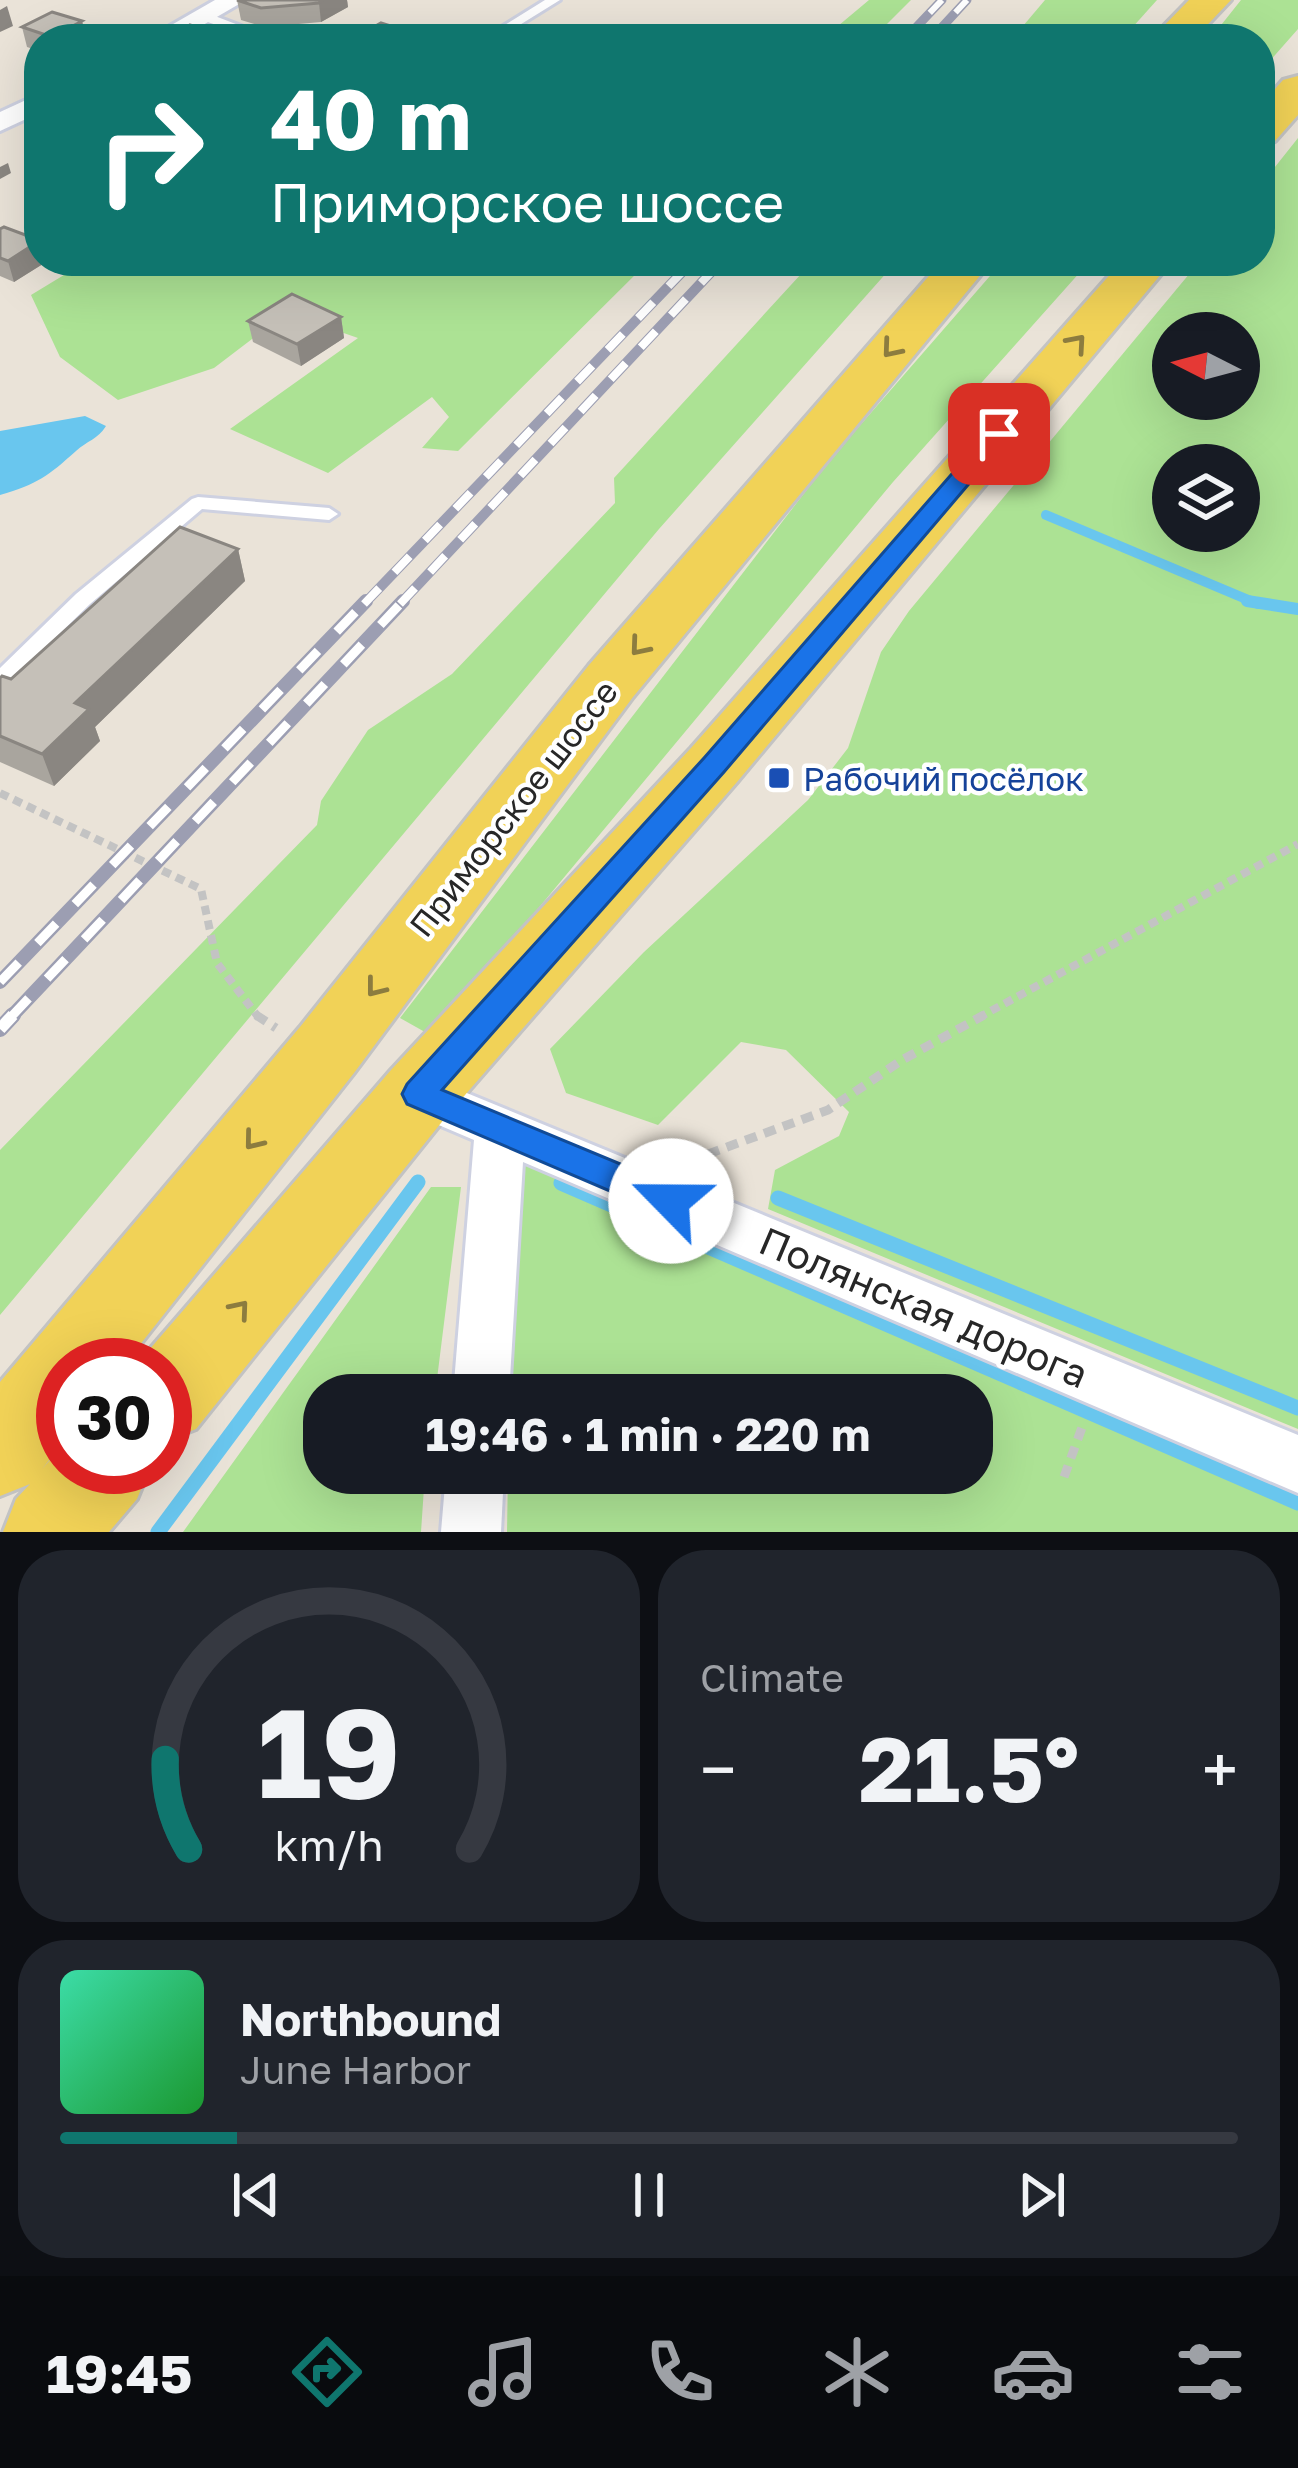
<!DOCTYPE html>
<meta charset="utf-8">
<style>
:root{--surface:#171b24;--page:#20242c;--text:#f1f3f6;--muted:#9ea1a6;--line:#363941;--accent:#0f766e}
body{margin:0;font-family:"Golos Text",sans-serif;background:var(--page);color:var(--text);height:100vh;display:flex;flex-direction:column;font-size:45px;white-space:nowrap}
*{box-sizing:border-box;margin:0}
p{font-size:39px;color:var(--muted)}
.icon{flex:none;width:66px;height:66px;fill:none;stroke:currentColor;stroke-width:2;stroke-linecap:round;stroke-linejoin:round}
.map{position:relative;height:1532px;overflow:hidden}
.drawer{display:flex;flex-direction:column;gap:18px;padding:18px;background:#0d0f14;flex:1}
.drawer>*{flex:none}
.banner{position:absolute;left:24px;top:24px;width:1251px;height:252px;border-radius:48px;box-shadow:0 12px 48px #0002;background:#0f766e;color:#fff;overflow:hidden}
.needle{width:78px;rotate:276deg}
.fabs{position:absolute;left:1152px;top:312px;display:grid;gap:24px}
.fabs a{display:grid;place-items:center;width:108px;height:108px;border-radius:50%;background:var(--surface);box-shadow:0 12px 48px #0002;font-size:60px}
.speed{position:absolute;left:36px;top:1338px;display:flex;gap:24px;font-size:60px;font-weight:700;text-align:center}
.speed>*{display:grid;place-content:center;width:156px;height:156px;border-radius:50%;background:var(--surface);box-shadow:0 12px 48px #0002;line-height:1}
.speed .limit{border:18px solid #d22;background:#fff;color:#111}
.pin{position:absolute;display:grid;place-items:center;width:102px;height:102px;color:#fff;margin:-51px;border-radius:24px;box-shadow:0 6px 18px #0006}
.me{position:absolute;width:132px;margin:-66px;rotate:293deg;stroke-linejoin:round;filter:drop-shadow(0 0 9px #0008)}
.turn{display:flex;align-items:center;gap:42px;height:252px;padding:0 48px;font-size:54px}
.turn .icon{width:156px;height:156px;stroke-width:2.5}
.turn b{display:block;font-size:84px;line-height:102px}
.big{font-size:90px;font-weight:700;line-height:1.1}
.drawer .tile{flex:1;display:flex;flex-direction:column;justify-content:center;gap:18px;min-width:0;padding:0 42px;border-radius:48px;background:var(--page)}
.drawer .dial{align-items:center;gap:0}
.dial svg{height:312px;overflow:visible;fill:none;stroke:var(--line);stroke-width:7;stroke-linecap:round;text-anchor:middle}
.dial text{fill:var(--text);stroke:none}
.song{display:flex;align-items:center;gap:36px}
.cover{width:144px;height:144px;border-radius:18px;background:linear-gradient(135deg,hsl(160 70% 55%),hsl(130 70% 35%))}
.played{height:12px;border-radius:6px;background:linear-gradient(90deg,var(--accent) 15%,var(--line) 15%)}
.keys{display:flex;justify-content:space-around;direction:ltr}
.heat{display:flex;justify-content:space-between;align-items:center;font-size:66px;direction:ltr}
.drawer .tiles{flex:1;display:grid;gap:18px;grid-template-columns:1fr 1fr}
.tile:last-child{grid-column:span 2}
.trip{position:absolute;left:303px;top:1374px;width:690px;height:120px;border-radius:48px;background:var(--surface);box-shadow:0 12px 48px #0002;font-weight:700;line-height:120px;text-align:center}
.tabs{display:flex;height:192px;justify-content:space-around;align-items:center;background:#090b0e;color:var(--muted)}
.tabs .icon{width:84px;height:84px}
.tabs .on{color:var(--accent)}
.tabs b{font-size:54px;color:var(--text)}
.map>svg:first-child{display:block}
</style>
<div class="map">
<svg width="1298" height="1532" viewBox="0 0 1298 1532">
<rect width="100%" height="100%" fill="#eae3d8"/>
<!-- green -->
<g fill="#ace294" fill-rule="evenodd">
<polygon points="869,0 911,0 872,39 754,39 826,36"/>
<polygon points="1045,0 1157,0 1122,39 1012,39"/>
<polygon points="1241,0 1298,0 1298,29 1260,72 1260,39 1210,39"/>
<path d="M1298,138V1429L768,1209L775,1170L839,1136L849,1112L786,1050L741,1042L658,1125L566,1093L550,1049L644,952L808,800L848,748L881,652L909,611L1200,261H1260V186ZM1173,333H1239V399H1173ZM1173,465H1239V531H1173Z"/>
<polygon points="87,261 649,261 458,451 422,448 449,417 432,397 328,473 230,429 358,338 286,313 214,368 118,400 60,357 31,295"/>
<polygon points="813,261 897,261 659,529 0,1315 0,1150 317,825 321,801 368,730 452,674 615,503 614,478"/>
<polygon points="1003,261 1090,261 893,482 432,1036 400,1018 829,461"/>
<polygon points="516,1155 1298,1490 1298,1532 507,1532 508,1473 972,1473 972,1395 510,1395"/>
<polygon points="431,1187 461,1187 435,1395 324,1395 324,1473 425,1473 421,1532 183,1532"/>
</g>
<!-- water -->
<path fill="#69c6ee" d="M85,416L106,426C98,439 87,441 76,451C48,476 38,484 0,495V431Z"/>
<g fill="none" stroke-linecap="round" stroke-linejoin="round">
<!-- stream-far2 -->
<polyline stroke="#69c6ee" stroke-width="10" points="1046,515 1258,604"/>
<!-- stream-far1 -->
<polyline stroke="#69c6ee" stroke-width="12" points="1247,601 1298,609"/>
<!-- stream -->
<g stroke="#69c6ee" stroke-width="15">
<polyline points="561,1183 1298,1503"/>
<polyline points="778,1198 1298,1408"/>
<polyline points="158,1532 418,1182"/>
</g>
<!-- lane casing -->
<g stroke="#ced1e1" stroke-width="6">
<g id="lane">
<polygon points="545,0 560,0 497,39 482,39"/>
<polygon points="199,13 207,13 275,39 257,39 199,19"/>
<polygon points="198,497 329,508 338,514 329,520 202,509 90,604 7,685 0,687 0,668 76,594 192,499"/>
</g>
</g>
<!-- street casing -->
<g stroke="#ced1e1" stroke-width="6">
<g id="street">
<polygon points="215,0 246,0 179,39 147,39"/>
<polygon points="39,94 39,113 0,131 0,112"/>
<polygon points="418,1073 1298,1435 1298,1493 523,1162 509,1395 453,1395 474,1140 401,1109 393,1094 401,1079"/>
<polygon points="446,1473 504,1473 501,1532 441,1532"/>
</g>
</g>
<!-- primary casing -->
<g stroke="#c3c3c3" stroke-width="6">
<g id="primary">
<polygon points="1189,0 1231,0 1194,39 1151,39"/>
<polygon points="1298,76 1298,115 1275,141 1260,145 1260,106 1283,80"/>
<polygon points="942,261 992,261 633,697 354,1073 124,1365 63,1365 63,1443 42,1469 63,1446 63,1467 150,1467 137,1499 109,1532 3,1532 16,1499 30,1484 0,1496 0,1382 300,1027 589,665"/>
<polygon points="1122,261 1172,261 737,782 445,1118 196,1429 165,1441 165,1365 136,1365 391,1070 691,748"/>
</g>
</g>
<!-- path-far1 -->
<g stroke="#c3c3c3" stroke-width="8" stroke-dasharray="9 6" stroke-linecap="butt">
<polyline points="0,793 201,889 217,963 259,1018"/>
<polyline points="978,1018 1298,844"/>
</g>
<!-- path -->
<g stroke="#c3c3c3" stroke-width="9" stroke-dasharray="12 8" stroke-linecap="butt">
<polyline points="256,1015 276,1028"/>
<polyline points="689,1161 828,1110 902,1060 984,1015"/>
<polyline points="1064,1477 1084,1422"/>
</g>
<!-- lane -->
<use href="#lane" fill="#fff" fill-rule="evenodd"/>
<!-- street -->
<use href="#street" fill="#fff" fill-rule="evenodd"/>
<!-- primary -->
<use href="#primary" fill="#f1d257" fill-rule="evenodd"/>
<!-- rail-far3 casing -->
<g stroke="#9c9eb2" stroke-width="9">
<g id="rail-far3">
<polyline points="905,39 942,0"/>
<polyline points="931,39 967,0"/>
<polyline points="684,270 693,261"/>
<polyline points="713,270 722,261"/>
</g>
</g>
<!-- rail-far2 casing -->
<g stroke="#9c9eb2" stroke-width="10">
<g id="rail-far2">
<polyline points="364,604 687,267"/>
<polyline points="400,604 716,267"/>
</g>
</g>
<!-- rail-far1 casing -->
<g stroke="#9c9eb2" stroke-width="14">
<g id="rail-far1">
<polyline points="0,982 366,601"/>
<polyline points="10,1018 403,601"/>
</g>
</g>
<!-- rail casing -->
<g stroke="#9c9eb2" stroke-width="16">
<polyline id="rail" points="0,1029 13,1015"/>
</g>
<!-- rail-far3 -->
<use href="#rail-far3" stroke="#fff" stroke-width="6" stroke-dasharray="18" stroke-linecap="butt"/>
<!-- rail-far2 -->
<use href="#rail-far2" stroke="#fff" stroke-width="8" stroke-dasharray="22" stroke-linecap="butt"/>
<!-- rail-far1 -->
<use href="#rail-far1" stroke="#fff" stroke-width="9" stroke-dasharray="27" stroke-linecap="butt"/>
<!-- rail -->
<use href="#rail" stroke="#fff" stroke-width="12" stroke-dasharray="34" stroke-linecap="butt"/>
</g>
<!-- wall -->
<g fill="#a9a59e">
<polygon points="237,0 347,0 348,7 321,22 265,27 241,20"/>
<polygon points="82,21 86,39 39,39 39,51 27,47 22,27"/>
<polygon points="0,229 39,261 46,262 14,282 0,276"/>
<polygon points="341,317 344,338 301,366 253,342 248,321"/>
<polygon points="238,549 245,581 95,727 100,741 54,786 0,762 0,678 11,679"/>
</g>
<!-- shaded-wall -->
<g fill="#8a8681">
<polygon points="323,0 347,0 348,7 321,22 319,3"/>
<polygon points="7,6 13,26 0,32 0,10"/>
<polygon points="82,21 86,39 53,39 52,37"/>
<polygon points="206,30 207,39 190,39"/>
<polygon points="8,163 11,173 0,179 0,167"/>
<polygon points="39,241 39,261 46,262 14,282 8,261"/>
<polygon points="341,317 344,338 301,366 297,344"/>
<polygon points="238,549 245,581 95,727 100,741 54,786 42,754 75,703"/>
</g>
<!-- building -->
<g fill="#c5c0b8" stroke="#8a8681" stroke-width="3">
<polygon points="237,0 323,0 319,3 261,8"/>
<polygon points="52,12 82,21 52,37 22,27"/>
<polygon points="381,23 429,38 353,39"/>
<polygon points="190,25 206,30 190,39 167,38"/>
<polygon points="4,227 39,240 39,241 8,261 0,258 0,229"/>
<polygon points="292,294 341,317 297,344 248,321"/>
<polygon points="180,527 238,549 75,703 89,709 42,754 0,736 0,678 2,676 11,679"/>
</g>
<!-- one-way arrows -->
<defs><path id="oneway-chevron" d="M-2-3.5L2.5 0L-2 3.5" fill="none" stroke-width="1.6" stroke-linecap="round" stroke-linejoin="round" transform="scale(3)"/></defs>
<g stroke="#8c7c3f">
<use href="#oneway-chevron" transform="translate(1077 343) rotate(-49)"/>
<use href="#oneway-chevron" transform="translate(891 349) rotate(130)"/>
<use href="#oneway-chevron" transform="translate(639 647) rotate(130)"/>
<use href="#oneway-chevron" transform="translate(375 988) rotate(128)"/>
<use href="#oneway-chevron" transform="translate(253 1141) rotate(129)"/>
<use href="#oneway-chevron" transform="translate(240 1309) rotate(-50)"/>
</g>
<!-- route -->
<polygon fill="#1a73e8" stroke="#114b97" stroke-width="3" points="999,427 1011,434 1007,439 724,772 442,1090 683,1190 688,1201 683,1212 671,1216 659,1212 407,1104 402,1094 407,1084 704,758 991,429"/>
<!-- markers -->
<rect fill="#1a4fb4" stroke="#fff" stroke-width="4.5" x="767" y="766" width="24" height="24" rx="6"/>
<g text-anchor="middle" dominant-baseline="central" stroke-width="9" stroke-linejoin="round" paint-order="stroke">
<!-- transit labels -->
<g font-size="33" fill="#164399" stroke="#fff" text-anchor="start">
<text x="803" y="778">Рабочий посёлок</text>
</g>
<!-- street labels -->
<g font-size="33" fill="#272727" stroke="#fff">
<text transform="translate(513 808) rotate(-52)">Приморское шоссе</text>
</g>
<!-- near-street labels -->
<g font-size="39" fill="#272727" stroke="#fff">
<text transform="translate(924 1307) rotate(23)">Полянская дорога</text>
</g>
</g>
</svg>
<div class="fabs">
<a><svg class="needle" viewBox="-14 -14 28 28"><path d="M0-13l5 13h-10z" fill="#e53935"/><path d="M0 13l5-13h-10z" fill="#9ea1a6"/></svg></a>
<a><svg class="icon" aria-label="layers" viewBox="0 0 24 24"><path d="M12 4l9 5-9 5-9-5zM3 14l9 5 9-5"/></svg></a>
</div>
<div class="speed"><div class="limit">30</div></div>
<div class="pin" style="left:999px;top:434px;background:#d93025"><svg class="icon" aria-label="arrive" viewBox="0 0 24 24"><path d="M6 21V4h12l-3 4 3 4H6"/></svg></div>
<svg class="me" style="left:671px;top:1201px" viewBox="-20 -20 40 40"><circle r="19" fill="#fff"/><path d="M0-13L10 11 0 6-10 11z" fill="#1a73e8"/></svg>
<div class="trip">19:46 · 1 min · 220 m</div>
<div class="banner">
<div class="turn"><svg class="icon" aria-label="right" viewBox="0 0 24 24"><path d="M7 20v-9h11M14 6l5 5-5 5"/></svg><div><b>40 m</b>Приморское шоссе</div></div>
</div>
</div>
<section class="drawer">
<div class="tiles">
<div class="tile dial"><svg viewBox="0 0 100 80">
<path d="M14 69A42 42 0 1 1 86 69"/>
<path d="M14 69A42 42 0 0 1 8 46" stroke="#0f766e"/>
<text x="50" y="56" font-size="32" font-weight="700">19</text>
<text x="50" y="72" font-size="11">km/h</text>
</svg></div>
<div class="tile"><p>Climate</p>
<div class="heat"><a>−</a><b class="big">21.5°</b><a>+</a></div>
</div>
<div class="tile">
<div class="song"><i class="cover"></i><div><b>Northbound</b><p>June Harbor</p></div></div>
<div class="played"></div>
<div class="keys"><svg class="icon" aria-label="previous" viewBox="0 0 24 24"><path d="M18 5L8 12l10 7zM5 5v14"/></svg><svg class="icon" aria-label="pause" viewBox="0 0 24 24"><path d="M8 5v14M16 5v14"/></svg><svg class="icon" aria-label="next" viewBox="0 0 24 24"><path d="M6 5l10 7-10 7zM19 5v14"/></svg></div>
</div>
</div>
</section>
<nav class="tabs">
<b>19:45</b>
<svg class="icon on" aria-label="directions" viewBox="0 0 24 24"><path d="M12 3l9 9-9 9-9-9zM9 14v-3h6M13 9l2 2-2 2"/></svg>
<svg class="icon" aria-label="music" viewBox="0 0 24 24"><path d="M9 18V5l10-2v13"/><circle cx="6" cy="18" r="3"/><circle cx="16" cy="16" r="3"/></svg>
<svg class="icon" aria-label="phone" viewBox="0 0 24 24"><path d="M5 4h4l2 5-3 2q2 4 5 5l2-3 5 2v4C11 20 4 13 5 4z"/></svg>
<svg class="icon" aria-label="climate" viewBox="0 0 24 24"><path d="M12 3v18M4 7l16 10M4 17L20 7"/></svg>
<svg class="icon" aria-label="car" viewBox="0 0 24 24"><path d="M5 17H2v-5l4-1 3-4h7l3 4 3 1v5h-3M9 17h6M6 11h13"/><circle cx="7" cy="17" r="2"/><circle cx="17" cy="17" r="2"/></svg>
<svg class="icon" aria-label="filters" viewBox="0 0 24 24"><path d="M4 7h16M4 17h16"/><circle cx="9" cy="7" r="2"/><circle cx="15" cy="17" r="2"/></svg>
</nav>
